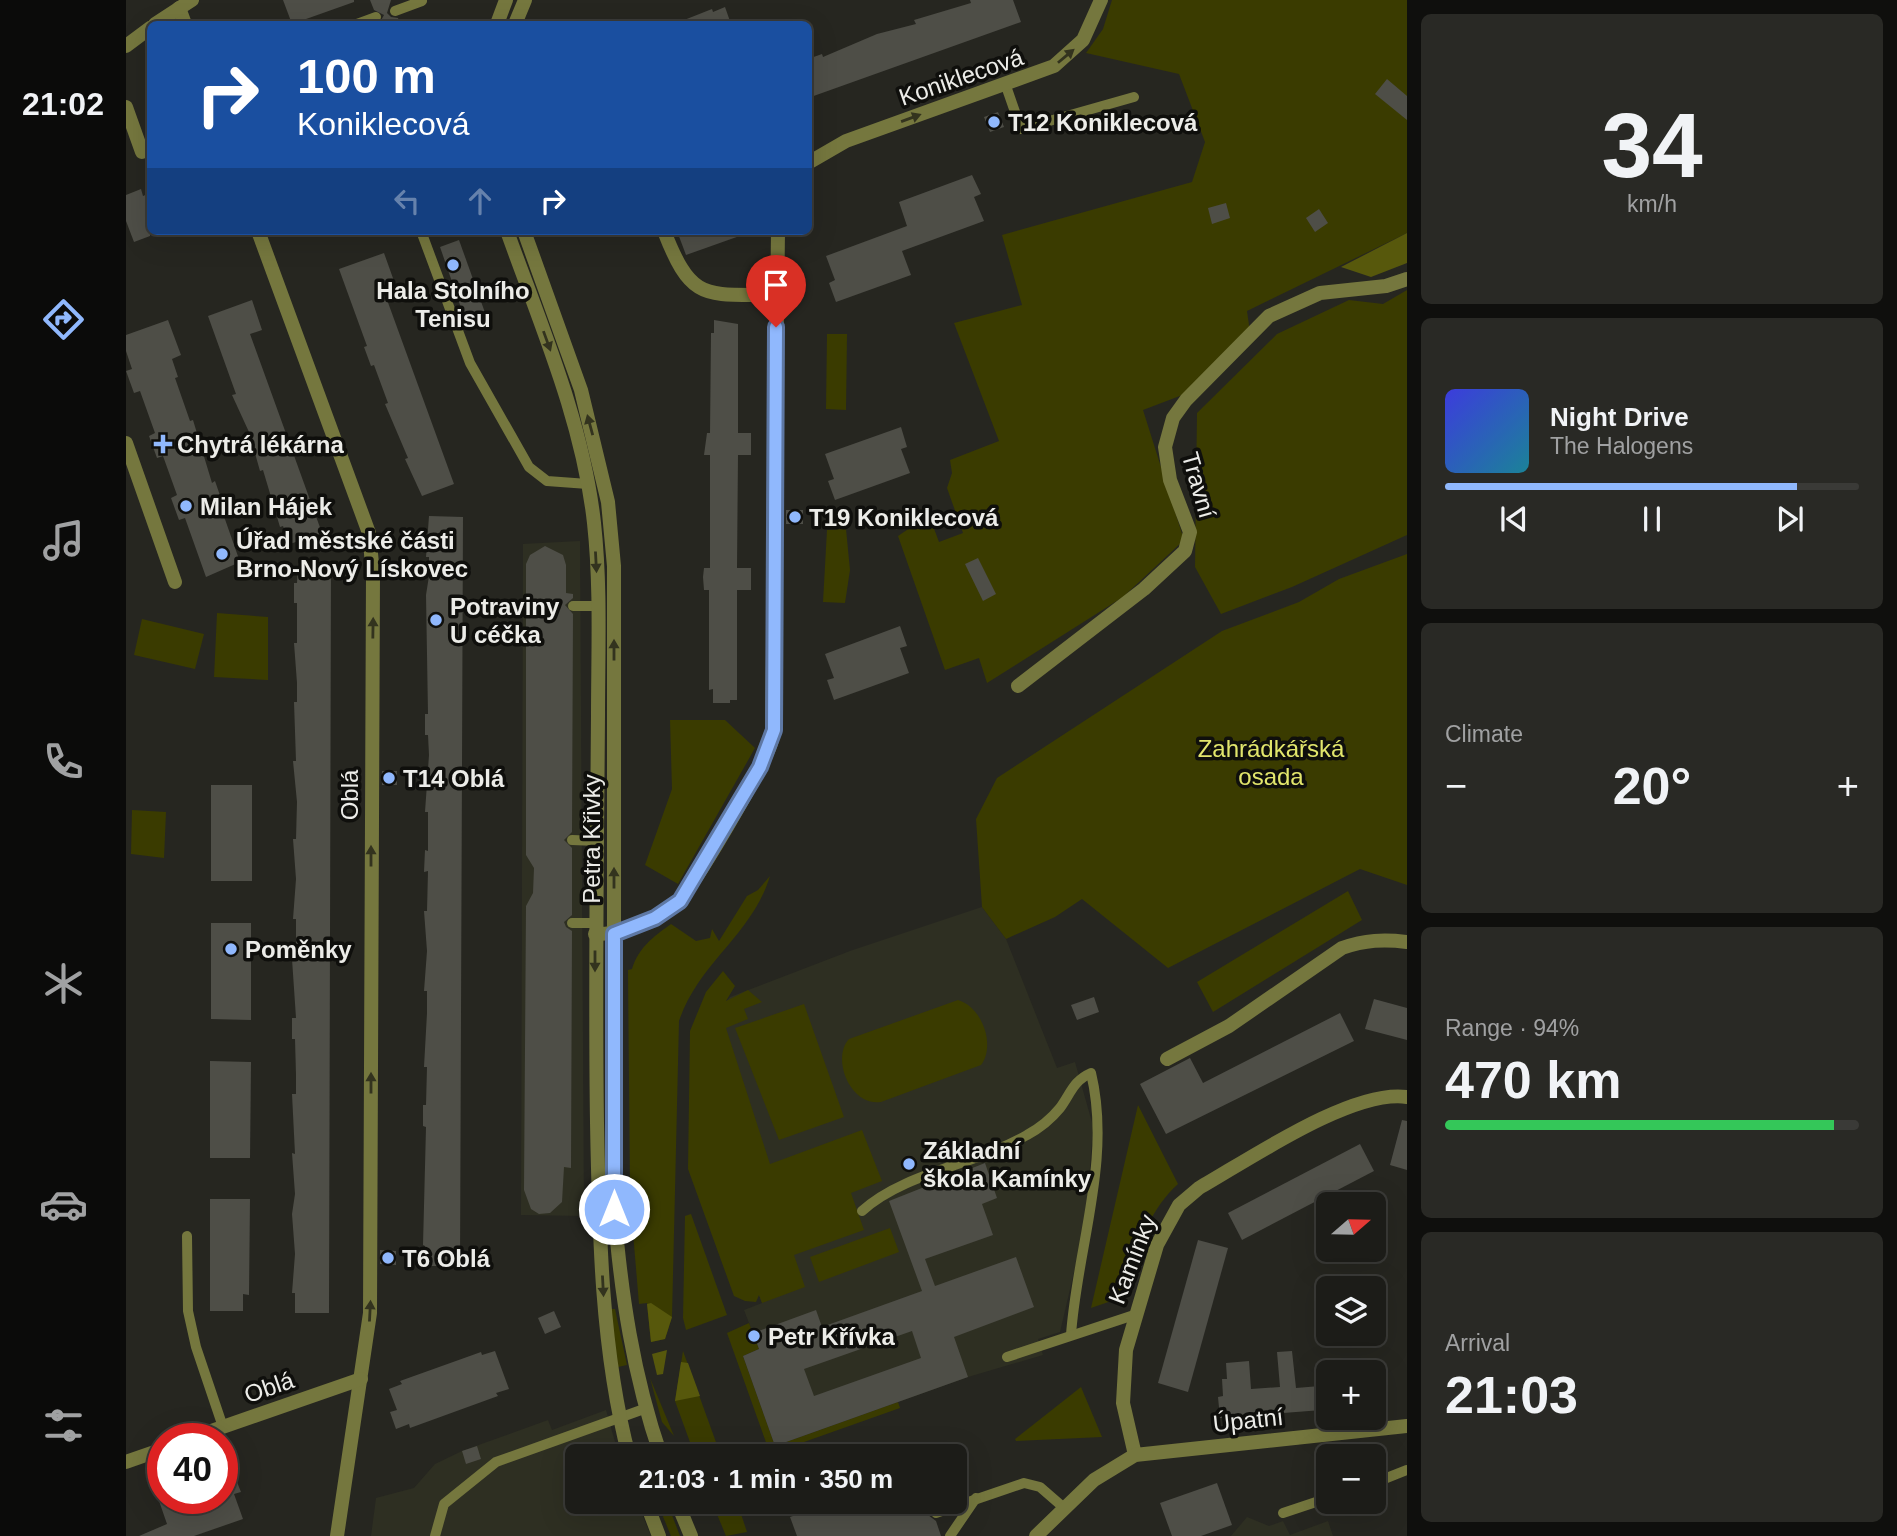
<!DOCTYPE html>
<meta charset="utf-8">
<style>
:root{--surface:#1c1c18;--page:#292925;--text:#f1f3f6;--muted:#a0a1a2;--line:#3a3a37;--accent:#90b8fd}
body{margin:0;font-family:Arial,sans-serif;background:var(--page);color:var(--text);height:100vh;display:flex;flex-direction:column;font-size:26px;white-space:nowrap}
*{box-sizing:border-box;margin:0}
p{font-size:23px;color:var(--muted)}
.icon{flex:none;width:38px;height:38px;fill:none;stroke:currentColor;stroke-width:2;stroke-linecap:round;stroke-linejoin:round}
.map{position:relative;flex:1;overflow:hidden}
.sheet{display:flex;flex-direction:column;gap:14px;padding:14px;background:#0f0f0d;width:490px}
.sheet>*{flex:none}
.hud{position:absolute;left:21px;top:21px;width:665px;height:214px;border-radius:10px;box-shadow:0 7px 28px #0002,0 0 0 2px var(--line);background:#1a4fa0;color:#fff;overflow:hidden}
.needle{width:46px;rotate:70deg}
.buttons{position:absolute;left:1190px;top:1192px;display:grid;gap:14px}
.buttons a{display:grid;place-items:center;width:70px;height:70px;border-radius:10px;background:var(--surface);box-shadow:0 7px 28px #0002,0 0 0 2px var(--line);font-size:35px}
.speed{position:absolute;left:21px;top:1423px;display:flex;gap:14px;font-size:35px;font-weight:700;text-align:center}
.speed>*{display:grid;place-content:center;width:91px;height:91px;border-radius:50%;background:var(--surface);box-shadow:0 7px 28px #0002,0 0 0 2px var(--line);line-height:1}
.speed .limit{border:10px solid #d22;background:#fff;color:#111}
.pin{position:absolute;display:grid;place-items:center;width:60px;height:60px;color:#fff;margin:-72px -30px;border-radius:50% 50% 50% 0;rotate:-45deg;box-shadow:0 0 7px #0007}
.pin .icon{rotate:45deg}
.me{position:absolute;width:77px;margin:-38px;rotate:0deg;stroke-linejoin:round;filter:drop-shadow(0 0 5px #0008)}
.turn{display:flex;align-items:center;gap:24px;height:147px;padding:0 35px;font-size:32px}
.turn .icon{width:91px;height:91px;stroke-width:2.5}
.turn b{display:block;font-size:49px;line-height:60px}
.lanes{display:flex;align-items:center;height:66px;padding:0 35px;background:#0003;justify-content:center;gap:35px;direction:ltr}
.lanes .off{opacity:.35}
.big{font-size:52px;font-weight:600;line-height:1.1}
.sheet .widget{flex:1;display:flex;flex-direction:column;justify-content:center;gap:10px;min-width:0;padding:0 24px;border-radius:10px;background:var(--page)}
.sheet .dial{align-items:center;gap:0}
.dial b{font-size:91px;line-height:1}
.song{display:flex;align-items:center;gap:21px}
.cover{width:84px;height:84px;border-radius:10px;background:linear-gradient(135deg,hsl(240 70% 55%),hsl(190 70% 35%))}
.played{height:7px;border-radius:4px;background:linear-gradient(90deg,var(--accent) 85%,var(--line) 85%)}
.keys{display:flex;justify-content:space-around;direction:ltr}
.heat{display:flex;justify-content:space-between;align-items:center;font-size:38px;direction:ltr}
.charge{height:10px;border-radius:5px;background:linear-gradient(90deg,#34c759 94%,var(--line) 0)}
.trip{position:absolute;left:439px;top:1444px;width:402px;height:70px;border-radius:10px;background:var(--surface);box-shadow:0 7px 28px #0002,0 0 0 2px var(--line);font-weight:600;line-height:70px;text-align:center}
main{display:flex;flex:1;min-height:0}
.tab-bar{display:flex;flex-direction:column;width:126px;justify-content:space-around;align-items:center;background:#0b0b0a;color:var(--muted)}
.tab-bar .icon{width:49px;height:49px}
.tab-bar .selected{color:var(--accent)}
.tab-bar b{font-size:32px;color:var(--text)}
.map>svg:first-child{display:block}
</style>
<main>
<nav class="tab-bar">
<b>21:02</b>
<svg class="icon selected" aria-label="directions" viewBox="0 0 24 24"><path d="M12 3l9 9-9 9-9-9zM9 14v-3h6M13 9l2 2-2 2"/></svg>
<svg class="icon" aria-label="music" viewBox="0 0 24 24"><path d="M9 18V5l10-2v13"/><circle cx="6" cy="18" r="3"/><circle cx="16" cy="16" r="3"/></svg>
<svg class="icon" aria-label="phone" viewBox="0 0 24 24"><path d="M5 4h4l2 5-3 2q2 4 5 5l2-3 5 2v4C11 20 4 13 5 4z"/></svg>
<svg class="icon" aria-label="climate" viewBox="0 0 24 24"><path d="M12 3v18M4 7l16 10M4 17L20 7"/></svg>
<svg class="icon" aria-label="car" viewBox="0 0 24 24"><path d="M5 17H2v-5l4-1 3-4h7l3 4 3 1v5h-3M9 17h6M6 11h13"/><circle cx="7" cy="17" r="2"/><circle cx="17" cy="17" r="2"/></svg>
<svg class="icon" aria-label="filters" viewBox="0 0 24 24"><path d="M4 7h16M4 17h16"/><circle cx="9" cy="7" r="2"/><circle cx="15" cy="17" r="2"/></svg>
</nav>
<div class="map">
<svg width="1281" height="1536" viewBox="0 0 1281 1536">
<rect width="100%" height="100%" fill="#262620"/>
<!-- built -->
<g fill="#2e2f22">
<polygon points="454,541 458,1216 395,1215 397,544"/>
<polygon points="856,907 880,939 931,1068 949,1062 967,1126 960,1221 934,1332 912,1339 917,1355 842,1377 649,1446 617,1356 633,1349 618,1310 636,1303 615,1247 598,1004 604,997 724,951"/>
<polygon points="480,1410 493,1456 452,1456 452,1502 511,1502 525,1536 245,1536 250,1498 288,1488 309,1464 336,1451 422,1420 426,1430"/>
<polygon points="1121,1517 1143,1526 1157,1521 1164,1535 1202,1521 1207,1536 1105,1536"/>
</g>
<!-- green -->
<g fill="#3a3b00">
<polygon points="986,0 1281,0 1281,233 1121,311 1124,332 1059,394 1017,410 1058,540 997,597 861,683 853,658 819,670 772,536 803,515 813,542 837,533 821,488 826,473 824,460 873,441 828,323 896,305 876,235 1066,182 1079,142 1053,74 960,53 977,29"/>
<polygon points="1281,290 1281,535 1166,587 1095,614 1069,567 1071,413 1151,334 1223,300 1257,304"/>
<polygon points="701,334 721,334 720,410 700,409"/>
<polygon points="720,529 724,570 719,603 697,602 701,530"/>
<polygon points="1281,554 1281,885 1234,869 1042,968 956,899 929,917 880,939 856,907 850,819 871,778 1096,631 1173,602 1213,579"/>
<polygon points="91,613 142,617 142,680 88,677"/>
<polygon points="16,619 78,634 69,669 8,655"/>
<polygon points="544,720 599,720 629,748 552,884 519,865 546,789"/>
<polygon points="6,810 40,812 38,858 5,854"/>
<path d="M644,876C626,935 573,962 553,1021L546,1317L539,1339L525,1342L521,1303L513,1304L504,1197L502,970L506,969C513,947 527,937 545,924L570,941L584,938L586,929L593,941L621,896L632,890Z"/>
<polygon points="1222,891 1236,920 1087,1012 1071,982"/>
<polygon points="597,971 609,986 600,1001 622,990 636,1002 618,1009 622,1019 600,1028 644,1164 736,1130 756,1181 725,1193 738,1230 668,1255 679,1287 636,1303 633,1295 630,1302 619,1301 608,1296 562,1169 564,1031 580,992"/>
<path d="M832,1000C856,1007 870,1045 855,1065L755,1102C724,1107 705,1058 723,1039Z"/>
<polygon points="678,1004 718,1117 653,1140 609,1028"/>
<path d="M1012,1105L1052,1184C1019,1214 1010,1255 997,1297L965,1308Z"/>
<polygon points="565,1214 601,1315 560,1330 557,1318 559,1216"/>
<polygon points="764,1228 773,1252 693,1282 684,1257"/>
<polygon points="484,1309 489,1309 501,1365 492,1367"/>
<polygon points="623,1323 633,1349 617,1356 649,1446 772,1402 774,1408 647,1453 642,1448 601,1333"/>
<polygon points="557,1351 595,1456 569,1456 549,1401"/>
<polygon points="524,1378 548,1436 536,1422"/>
<polygon points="955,1387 976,1437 890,1441 889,1439"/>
<polygon points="531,1502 541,1502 554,1536 545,1536"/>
<polygon points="603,1502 611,1502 621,1532 600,1536 588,1507"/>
</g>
<!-- forest -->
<g fill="#57580c">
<polygon points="1281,233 1281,263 1245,277 1215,267"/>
<polygon points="525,1303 546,1317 539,1339 525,1342 521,1304"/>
<polygon points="541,1350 537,1374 531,1375 526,1354"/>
<polygon points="555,1362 562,1363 574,1396 549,1401"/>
</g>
<!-- building -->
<g fill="#4e4e47" fill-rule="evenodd">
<polygon points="157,0 228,0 228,2 166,24"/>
<polygon points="244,0 265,0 261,13 265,17 272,18 274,24 253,24 258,15 248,10"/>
<polygon points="844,0 887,0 895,22 682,98 682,59 696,54 697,57 751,34 790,24 788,20 845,3"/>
<polygon points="599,7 605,24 548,24 586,9 587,12"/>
<polygon points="1261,79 1281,96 1281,120 1249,94"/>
<polygon points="872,112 878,127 864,132 858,117"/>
<polygon points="846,175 855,194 848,197 858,221 776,251 785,275 710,302 703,283 709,280 700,256 781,226 773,202"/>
<polygon points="15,189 17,196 24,193 24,236 8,242 0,221 0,195"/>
<polygon points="1100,203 1104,218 1086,224 1082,208"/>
<polygon points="1193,209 1202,223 1189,232 1180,218"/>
<polygon points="551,231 622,231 622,233 560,255"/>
<polygon points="333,240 362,321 342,328 314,247"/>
<polygon points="258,253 268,281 256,286 328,484 296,496 279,459 282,458 259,404 262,403 248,365 245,366 238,347 241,346 213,269"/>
<polygon points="126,300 136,330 124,334 196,533 164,544 157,526 154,527 137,470 134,471 123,432 106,395 110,394 82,316"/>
<polygon points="42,320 55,355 46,359 52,377 49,378 64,421 67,420 86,483 89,481 97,504 94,505 114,562 80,577 59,518 53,520 45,498 51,495 37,456 31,458 23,436 29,433 14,391 8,393 0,371 6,369 0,351 0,335"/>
<polygon points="588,320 612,324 612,433 625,433 625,455 612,455 611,568 625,568 625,590 611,590 611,700 604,700 604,703 587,703 587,689 583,690 583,590 578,590 577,577 578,568 584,568 584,455 578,455 581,433 584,433 585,333 588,333"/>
<polygon points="775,427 781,447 775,449 784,473 709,500 702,481 708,479 699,454"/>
<rect x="660" y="510" width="17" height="14"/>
<polygon points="303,516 337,517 334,1266 300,1266 299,1246 297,1245 300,1127 297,1126 297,1105 300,1105 301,1067 298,1067 301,1013 301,991 298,991 301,951 298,911 301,911 302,871 298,872 299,850 302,851 302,812 299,812 303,755 302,735 299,735 299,714 302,714 300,595 303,576 303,557 300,557"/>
<polygon points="419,546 437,555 440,565 440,593 447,594 447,598 439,605 447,614 446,832 438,840 446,848 446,915 438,922 440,927 446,931 445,1168 438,1167 436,1202 424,1213 413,1214 405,1209 398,1190 400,906 407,893 408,868 400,855 400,564 404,555"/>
<polygon points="852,558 870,594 857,601 839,564"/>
<polygon points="172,563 205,563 203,1313 169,1313 169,1293 166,1293 169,1254 166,1214 169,1194 166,1153 169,1154 166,1094 170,1094 170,1075 169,1039 166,1039 166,1018 170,1018 166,959 170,959 170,919 167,919 170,879 167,839 170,839 171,802 167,761 170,761 168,702 171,702 171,683 168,643 171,643 171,603 168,603 168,583 171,583"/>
<polygon points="774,626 781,646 774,648 783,673 708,700 701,680 708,678 699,654"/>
<rect x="256" y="771" width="15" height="14"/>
<rect x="85" y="785" width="41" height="96"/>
<polygon points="85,923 125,923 125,1020 85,1019"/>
<polygon points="968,997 973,1012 951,1020 945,1005"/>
<polygon points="1248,999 1281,1008 1281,1040 1239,1029"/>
<polygon points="1214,1013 1228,1041 1040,1134 1014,1084 1064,1058 1077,1083"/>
<polygon points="84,1061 125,1062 124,1158 84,1158"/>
<polygon points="1276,1120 1281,1121 1281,1170 1264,1165"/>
<polygon points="1234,1144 1248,1171 1116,1240 1102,1213"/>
<path d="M859,1163L871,1198L856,1204L867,1235L799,1259L809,1286L890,1257L908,1307L828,1337L842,1377L649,1446L617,1356L633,1349L627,1333L690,1310L696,1327L796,1291L763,1201ZM786,1331L795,1358L688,1396L678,1369Z"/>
<polygon points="84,1199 124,1199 123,1295 117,1294 117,1311 84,1311"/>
<polygon points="1072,1240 1102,1248 1062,1392 1032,1383"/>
<polygon points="254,1250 270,1251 270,1265 254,1264"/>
<polygon points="428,1311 435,1327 419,1334 412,1318"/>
<polygon points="369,1351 383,1389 370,1393 372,1396 284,1428 283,1424 270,1429 264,1412 271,1410 263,1389 276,1384 274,1381 355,1352 356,1355"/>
<polygon points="1166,1351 1170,1388 1194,1386 1196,1410 1094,1418 1092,1397 1097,1396 1096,1379 1101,1379 1100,1363 1123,1361 1125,1389 1154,1387 1151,1352"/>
<polygon points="351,1446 355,1459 340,1464 336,1451"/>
<polygon points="96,1466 101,1474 107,1472 115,1492 108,1494 117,1519 68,1536 13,1536 41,1524 32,1498 96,1498"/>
<polygon points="1091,1483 1106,1525 1075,1536 1046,1536 1034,1503"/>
<polygon points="708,1502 806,1502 807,1506 802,1515 810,1521 815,1536 671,1536 664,1517"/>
</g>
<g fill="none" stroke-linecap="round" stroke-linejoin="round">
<!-- service -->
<g stroke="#75773e" stroke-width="10">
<polyline points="269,11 296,1"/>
<polyline points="231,24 250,17"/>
<polyline points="880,86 895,129 1008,97"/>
<polyline points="295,231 344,363 403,467 421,481 462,484"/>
<polyline points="447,606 472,606"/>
<polyline points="446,840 471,841"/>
<polyline points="446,923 469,923"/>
<path d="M736,1211C779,1172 850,1165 901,1135C914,1128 925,1119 934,1108C945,1093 947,1081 965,1073C986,1160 951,1248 945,1335"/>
<polyline points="61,1236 62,1311 70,1347 97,1427"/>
<polyline points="881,1357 1008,1315"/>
<polyline points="1248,1483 1281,1470"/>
<polyline points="810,1513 898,1483 914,1487 937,1507"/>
<polyline points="1157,1513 1202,1498"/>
<polyline points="309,1536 318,1504 370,1462 518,1409"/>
<polyline points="824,1536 850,1498"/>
</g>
<!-- minor -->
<g stroke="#75773e" stroke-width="14">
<polyline points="53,8 59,24"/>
<polyline points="29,24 66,0"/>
<polyline points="0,46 24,28"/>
<polyline points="0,107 16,152"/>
<polyline points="682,163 720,141 928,66 957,40 975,0"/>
<polyline points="132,231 243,533 247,574 244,1313 211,1536"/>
<path d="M538,231C566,303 579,294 650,295"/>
<polyline points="0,443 49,582"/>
<polyline points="892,686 1018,589 1059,551 1064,532 1044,480 1039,447 1047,418 1060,400 1143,316 1194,293 1260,286 1281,279"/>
<path d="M469,934C496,934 527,924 548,906C566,891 639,765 646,740L652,231"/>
<path d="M1041,1059L1103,1026L1216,948C1239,940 1258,939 1281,942"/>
<polyline points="65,1438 235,1379"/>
<path d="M1009,1455L997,1403L1000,1350L1031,1245L1053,1205L1073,1188C1124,1159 1226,1089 1281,1097"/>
<polyline points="0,1462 37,1449"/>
<polyline points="910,1536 968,1480 1009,1455 1281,1426"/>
</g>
<!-- tertiary -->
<g stroke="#75773e" stroke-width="14">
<polyline points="371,24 380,0"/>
<polyline points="389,24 399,0"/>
<path d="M381,231C415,326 457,422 468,523C475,587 472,652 472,716C471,851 469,986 471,1122C473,1230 475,1350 503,1456"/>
<path d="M398,231L455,390L482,502L488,566V1208C495,1294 507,1375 535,1456"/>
<polyline points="520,1502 533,1536"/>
<polyline points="551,1502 565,1536"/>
</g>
</g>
<!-- one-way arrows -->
<defs><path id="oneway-solid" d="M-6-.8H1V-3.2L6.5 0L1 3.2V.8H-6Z" transform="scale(1.75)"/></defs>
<g fill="#33331e">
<use href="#oneway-solid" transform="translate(940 56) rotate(-40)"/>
<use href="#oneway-solid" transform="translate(785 118) rotate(-20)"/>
<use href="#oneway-solid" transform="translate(421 341) rotate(70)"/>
<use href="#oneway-solid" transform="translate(464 425) rotate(-105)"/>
<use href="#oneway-solid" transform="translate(470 562) rotate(87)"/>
<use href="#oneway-solid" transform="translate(247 628) rotate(-89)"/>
<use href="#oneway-solid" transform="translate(488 650) rotate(-90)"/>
<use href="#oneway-solid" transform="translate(245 856) rotate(-90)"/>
<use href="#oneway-solid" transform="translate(488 878) rotate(-90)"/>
<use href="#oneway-solid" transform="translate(469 961) rotate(90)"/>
<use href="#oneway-solid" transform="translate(245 1083) rotate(-90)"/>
<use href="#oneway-solid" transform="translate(477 1286) rotate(87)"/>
<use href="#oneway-solid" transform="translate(244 1311) rotate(-87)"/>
</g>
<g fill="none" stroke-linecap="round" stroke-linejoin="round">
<!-- route casing -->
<g stroke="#5e78a4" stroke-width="18">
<polyline id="route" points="488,1209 488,934 529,918 554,901 634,767 648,730 650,327"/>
</g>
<!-- route -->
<use href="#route" stroke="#90b8fd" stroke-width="12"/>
</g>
<!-- markers -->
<g fill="#90b8fd" stroke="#0f0f0c" stroke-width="2.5">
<circle cx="868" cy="122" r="7"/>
<circle cx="327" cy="265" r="7"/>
<path d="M33.5 433.5h7v7h7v7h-7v7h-7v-7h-7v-7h7z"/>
<circle cx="60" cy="506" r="7"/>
<circle cx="669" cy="517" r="7"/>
<circle cx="96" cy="554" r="7"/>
<circle cx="310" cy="620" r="7"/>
<circle cx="263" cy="778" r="7"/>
<circle cx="105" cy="949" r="7"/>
<circle cx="783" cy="1164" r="7"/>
<circle cx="262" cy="1258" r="7"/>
<circle cx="628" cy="1336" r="7"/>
</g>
<g text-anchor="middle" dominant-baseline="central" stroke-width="7" stroke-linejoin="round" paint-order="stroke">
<!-- street labels -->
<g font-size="24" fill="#ecece8" stroke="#0f0f0c">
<text transform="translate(835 77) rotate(-19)">Koniklecová</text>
<text transform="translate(1073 485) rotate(74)">Travní</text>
<text transform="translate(223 795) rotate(-90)">Oblá</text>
<text transform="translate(465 839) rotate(-90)">Petra Křivky</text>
<text transform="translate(1006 1259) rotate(-69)">Kamínky</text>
<text transform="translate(143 1387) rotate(-19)">Oblá</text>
<text transform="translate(1122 1420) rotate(-6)">Úpatní</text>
</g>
<!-- poi labels -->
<g font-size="24" font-weight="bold" fill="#ecece8" stroke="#0f0f0c" text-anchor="start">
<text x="882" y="122">T12 Koniklecová</text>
<text x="327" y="290" text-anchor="middle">Hala Stolního<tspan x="327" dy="28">Tenisu</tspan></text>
<text x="51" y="444">Chytrá lékárna</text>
<text x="74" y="506">Milan Hájek</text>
<text x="683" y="517">T19 Koniklecová</text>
<text x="110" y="540">Úřad městské části<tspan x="110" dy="28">Brno-Nový Lískovec</tspan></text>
<text x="324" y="606">Potraviny<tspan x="324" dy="28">U céčka</tspan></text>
<text x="277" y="778">T14 Oblá</text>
<text x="119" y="949">Poměnky</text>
<text x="797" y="1150">Základní<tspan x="797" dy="28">škola Kamínky</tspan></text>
<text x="276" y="1258">T6 Oblá</text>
<text x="642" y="1336">Petr Křívka</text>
</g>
<!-- park labels -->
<g font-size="24" fill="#e2e66c" stroke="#0f0f0c">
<text x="1145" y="748">Zahrádkářská<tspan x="1145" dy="28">osada</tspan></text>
</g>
</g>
</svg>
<div class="buttons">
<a><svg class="needle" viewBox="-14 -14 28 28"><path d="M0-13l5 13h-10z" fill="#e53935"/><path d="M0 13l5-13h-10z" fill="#a0a1a2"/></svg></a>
<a><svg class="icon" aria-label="layers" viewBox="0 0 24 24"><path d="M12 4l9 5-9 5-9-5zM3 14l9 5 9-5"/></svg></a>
<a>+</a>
<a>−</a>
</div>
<div class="speed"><div class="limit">40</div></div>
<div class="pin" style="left:650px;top:327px;background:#d93025"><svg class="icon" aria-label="arrive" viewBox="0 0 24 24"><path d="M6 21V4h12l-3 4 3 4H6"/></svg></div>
<svg class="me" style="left:488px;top:1209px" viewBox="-20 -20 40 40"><circle r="17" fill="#90b8fd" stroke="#fff" stroke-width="3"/><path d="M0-11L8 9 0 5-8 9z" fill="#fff"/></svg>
<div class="trip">21:03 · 1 min · 350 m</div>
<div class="hud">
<div class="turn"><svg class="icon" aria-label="right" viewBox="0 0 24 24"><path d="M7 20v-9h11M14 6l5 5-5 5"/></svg><div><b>100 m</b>Koniklecová</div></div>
<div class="lanes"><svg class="icon off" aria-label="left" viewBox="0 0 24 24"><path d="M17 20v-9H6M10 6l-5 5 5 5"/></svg><svg class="icon off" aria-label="ahead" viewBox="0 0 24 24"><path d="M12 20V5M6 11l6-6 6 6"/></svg><svg class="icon" aria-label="right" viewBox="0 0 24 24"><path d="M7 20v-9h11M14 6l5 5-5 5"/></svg></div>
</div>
</div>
<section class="sheet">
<div class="widget dial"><b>34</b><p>km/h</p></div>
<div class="widget">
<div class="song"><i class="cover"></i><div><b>Night Drive</b><p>The Halogens</p></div></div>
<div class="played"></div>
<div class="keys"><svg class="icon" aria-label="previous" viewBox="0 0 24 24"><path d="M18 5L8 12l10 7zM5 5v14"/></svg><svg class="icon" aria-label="pause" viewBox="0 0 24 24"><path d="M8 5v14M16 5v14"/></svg><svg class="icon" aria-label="next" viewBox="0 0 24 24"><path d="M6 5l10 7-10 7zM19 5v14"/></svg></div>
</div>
<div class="widget"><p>Climate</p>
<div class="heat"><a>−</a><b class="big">20°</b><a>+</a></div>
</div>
<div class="widget"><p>Range · 94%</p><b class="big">470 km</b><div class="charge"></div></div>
<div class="widget"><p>Arrival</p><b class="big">21:03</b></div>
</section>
</main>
